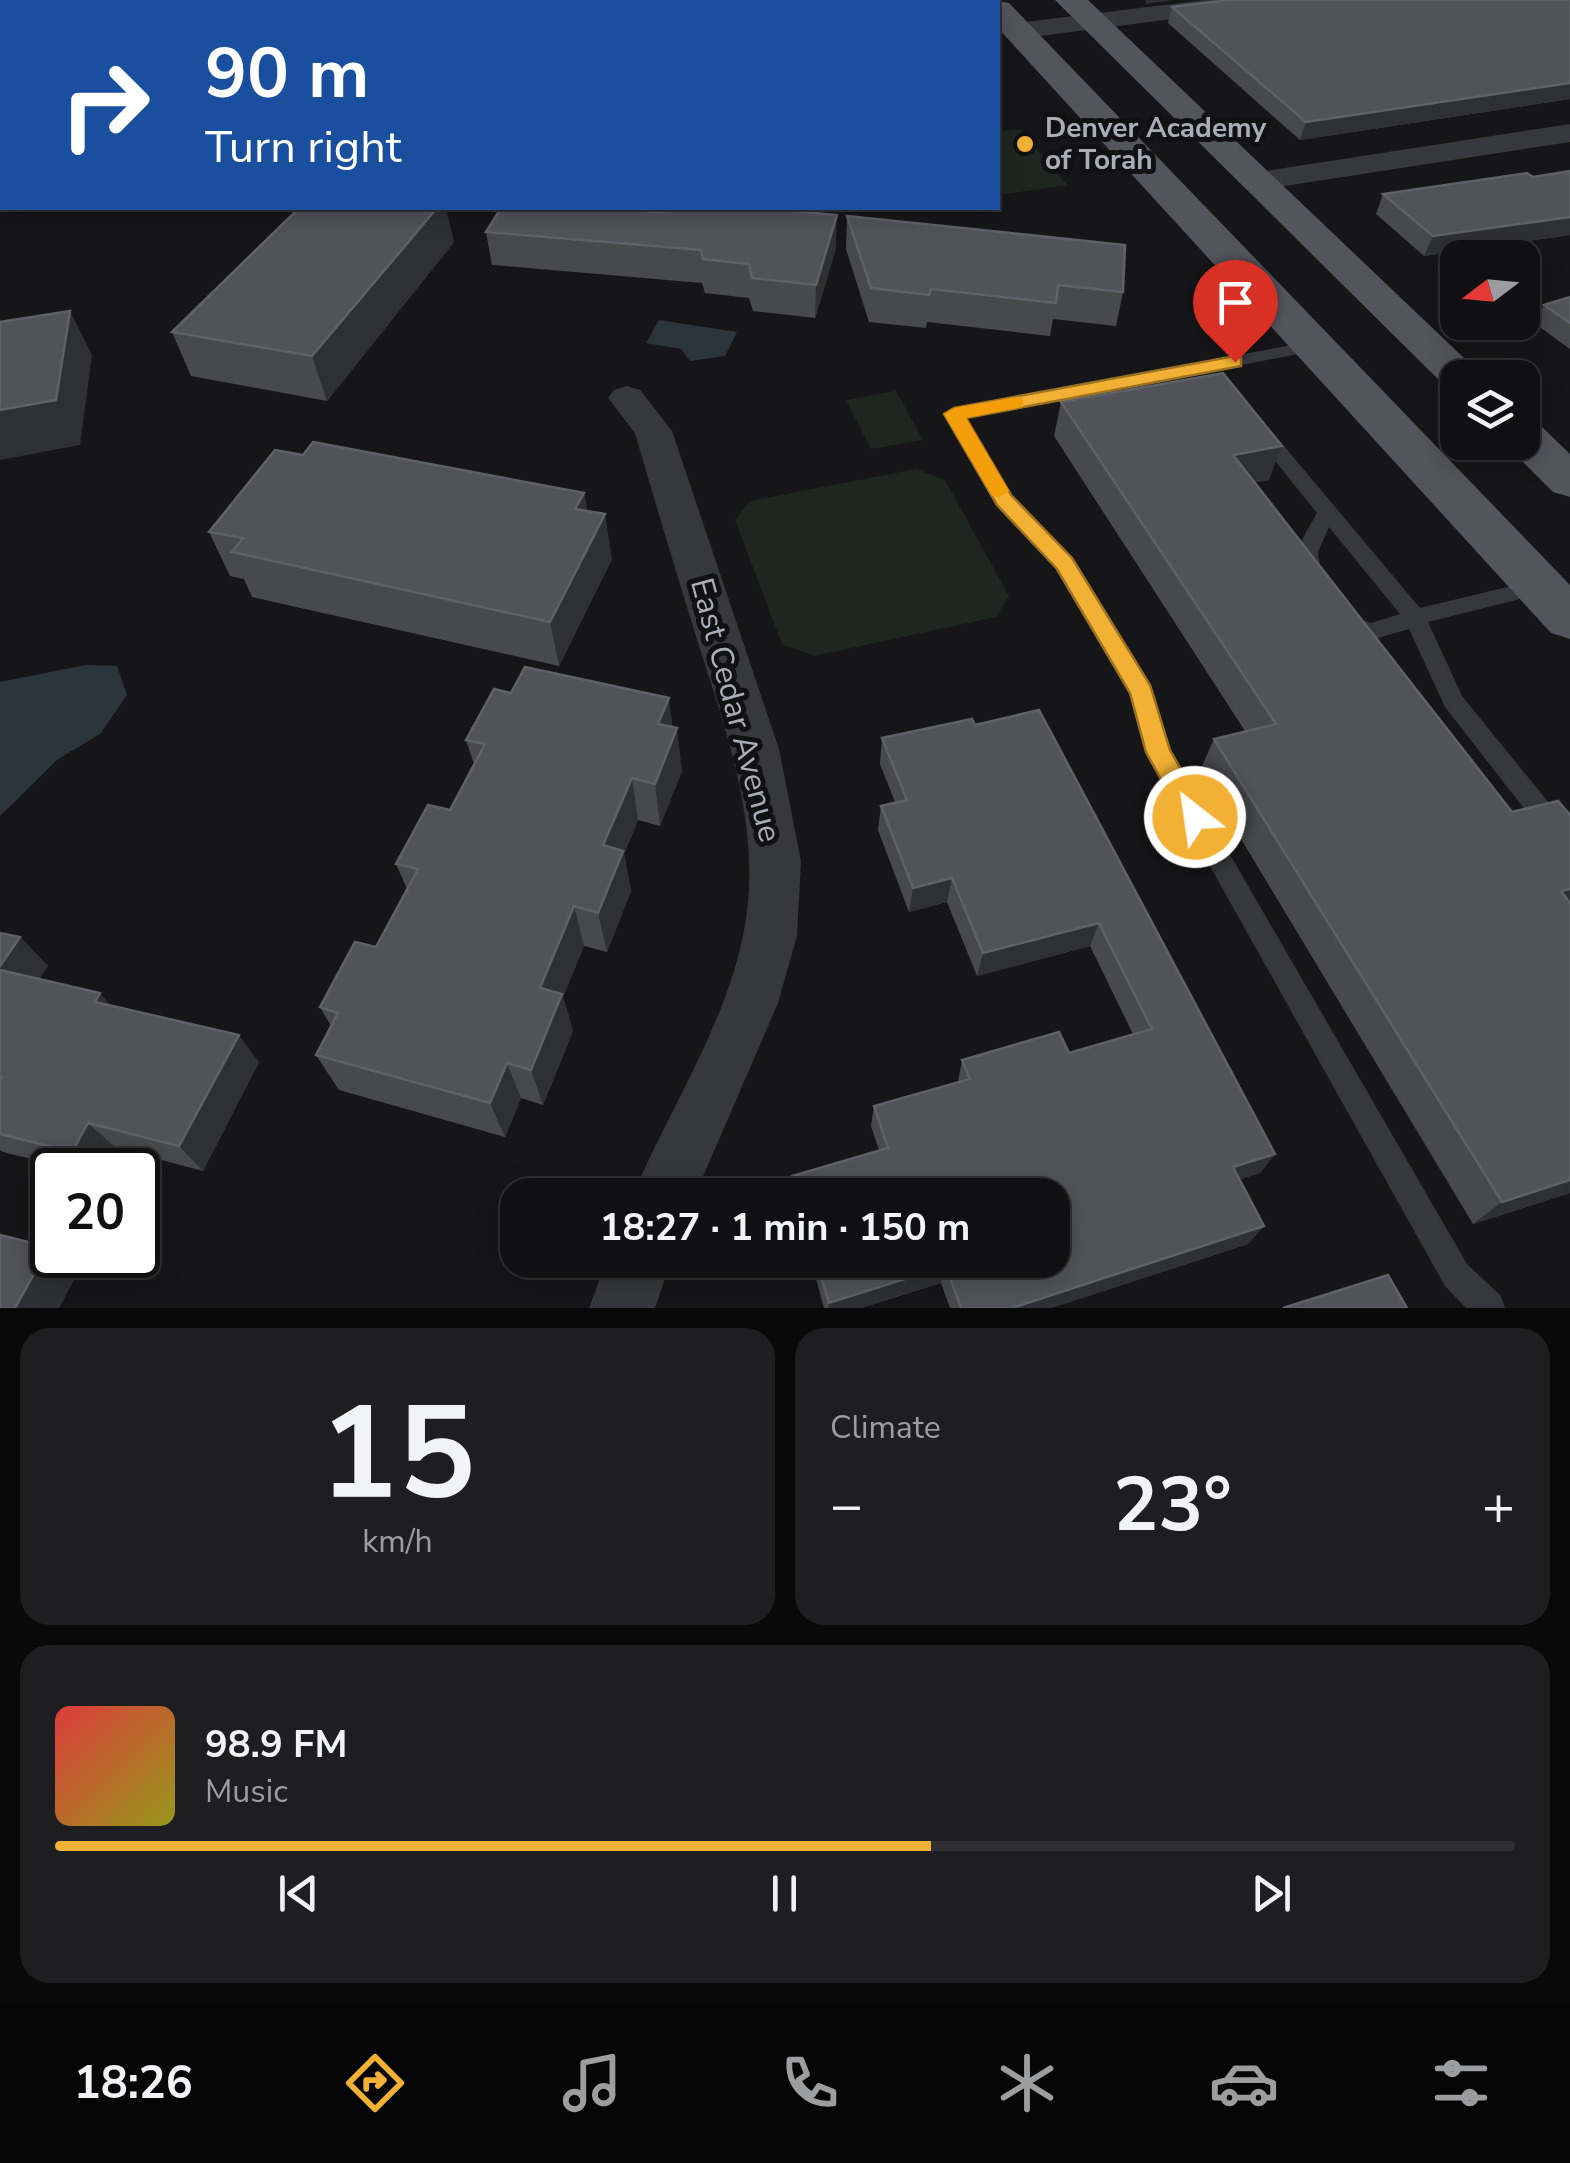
<!DOCTYPE html>
<meta charset="utf-8">
<style>
:root{--surface:#101012;--page:#1e1e20;--text:#f1f3f6;--muted:#9c9d9f;--line:#303032;--accent:#f2b134}
body{margin:0;font-family:"Nunito Sans",sans-serif;background:var(--page);color:var(--text);height:100vh;display:flex;flex-direction:column;font-size:38px;white-space:nowrap}
*{box-sizing:border-box;margin:0}
p{font-size:32px;color:var(--muted)}
.icon{flex:none;width:55px;height:55px;fill:none;stroke:currentColor;stroke-width:2;stroke-linecap:round;stroke-linejoin:round}
.map{position:relative;height:1308px;overflow:hidden}
.details{display:flex;flex-direction:column;gap:20px;padding:20px;background:#09090a;flex:1}
.details>*{flex:none}
.top-card{position:absolute;left:0px;top:0px;width:1000px;height:210px;box-shadow:0 5px 25px #0003,0 0 0 2px var(--line);background:#1a4fa0;color:#fff;overflow:hidden}
.needle{width:65px;rotate:254deg}
.controls{position:absolute;left:1440px;top:240px;display:grid;gap:20px}
.controls a{display:grid;place-items:center;width:100px;height:100px;border-radius:20px;background:var(--surface);box-shadow:0 5px 25px #0003,0 0 0 2px var(--line);font-size:50px}
.speed{position:absolute;left:30px;top:1148px;display:flex;gap:20px;font-size:50px;font-weight:700;text-align:center}
.speed>*{display:grid;place-content:center;width:130px;height:130px;border-radius:50%;background:var(--surface);box-shadow:0 5px 25px #0003,0 0 0 2px var(--line);line-height:1}
.speed .limit{border:5px solid #111;border-radius:15px;background:#fff;color:#111}
.pin{position:absolute;display:grid;place-items:center;width:85px;height:85px;color:#fff;margin:-102px -42px;border-radius:50% 50% 50% 0;rotate:-45deg;box-shadow:0 0 10px #0007}
.pin .icon{rotate:45deg}
.me{position:absolute;width:110px;margin:-55px;rotate:330deg;stroke-linejoin:round;filter:drop-shadow(0 0 8px #0008)}
.turn{display:flex;align-items:center;gap:35px;height:210px;padding:0 40px;font-size:45px}
.turn .icon{width:130px;height:130px;stroke-width:2.5}
.turn b{display:block;font-size:70px;line-height:85px}
.big{font-size:75px;font-weight:700;line-height:1.1}
.details .widget{flex:1;display:flex;flex-direction:column;justify-content:center;gap:15px;min-width:0;padding:0 35px;border-radius:30px;background:var(--page)}
.details .dial{align-items:center;gap:0}
.dial b{font-size:130px;line-height:1}
.song{display:flex;align-items:center;gap:30px}
.cover{width:120px;height:120px;border-radius:15px;background:linear-gradient(135deg,hsl(0 70% 55%),hsl(60 70% 35%))}
.played{height:10px;border-radius:5px;background:linear-gradient(90deg,var(--accent) 60%,var(--line) 60%)}
.keys{display:flex;justify-content:space-around;direction:ltr}
.heat{display:flex;justify-content:space-between;align-items:center;font-size:55px;direction:ltr}
.details .tiles{flex:1;display:grid;gap:20px;grid-template-columns:1fr 1fr}
.widget:last-child{grid-column:span 2}
.trip{position:absolute;left:500px;top:1178px;width:570px;height:100px;border-radius:30px;background:var(--surface);box-shadow:0 5px 25px #0003,0 0 0 2px var(--line);font-weight:700;line-height:100px;text-align:center}
.dock{display:flex;height:160px;justify-content:space-around;align-items:center;background:#060607;color:var(--muted)}
.dock .icon{width:70px;height:70px}
.dock .on{color:var(--accent)}
.dock b{font-size:45px;color:var(--text)}
.map>svg:first-child{display:block}
</style>
<div class="map">
<svg width="1570" height="1308" viewBox="0 0 1570 1308">
<rect width="100%" height="100%" fill="#161618"/>
<!-- green -->
<g fill="#1e261f">
<polygon points="1020,129 1067,185 999,195 998,132"/>
<polygon points="896,391 923,440 871,449 846,400"/>
<polygon points="916,469 945,480 1009,596 996,617 814,656 782,644 735,520 750,501"/>
</g>
<!-- water -->
<g fill="#2c353c">
<polygon points="659,320 737,332 725,356 690,361 681,349 646,343"/>
<polygon points="86,665 117,666 127,695 100,734 58,759 0,816 0,682"/>
</g>
<g fill="none" stroke-linecap="round" stroke-linejoin="round">
<!-- service -->
<g fill="#37383d" fill-rule="evenodd">
<polygon points="468,0 480,0 481,2 469,2"/>
<polygon points="1313,341 1322,346 1319,350 966,418 1011,496 1072,559 1154,692 1170,751 1467,1264 1501,1296 1505,1308 1466,1308 1445,1286 1150,759 1131,693 1058,569 997,505 945,414 954,408"/>
<path d="M1261,425L1268,427L1420,608L1540,579L1548,582L1551,587L1548,592L1428,622L1462,696L1570,829V859L1561,856L1445,707L1409,629L1371,640L1337,628L1334,622L1345,614L1371,623L1400,614L1329,527L1318,552L1321,577L1310,585L1302,582C1289,556 1304,536 1317,513L1251,431Z"/>
</g>
<!-- minor -->
<g fill="#37383d" fill-rule="evenodd">
<polygon points="1205,0 1277,0 1265,7 1017,39 1004,31 1017,23"/>
<polygon points="1570,124 1570,142 1259,190 1248,187 1244,181 1248,175 1259,172"/>
<path d="M627,386L640,390L672,431L779,749L801,861L797,936L778,1003L695,1195H633C669,1109 724,1028 743,936C765,831 725,729 694,630C674,565 654,499 635,433L608,398L614,390Z"/>
<polygon points="607,1260 671,1260 655,1308 589,1308"/>
</g>
<!-- primary -->
<g fill="#53555c" fill-rule="evenodd">
<polygon points="1055,0 1088,0 1485,378 1458,378 1458,390 1447,388"/>
<polygon points="998,1 1009,3 1570,585 1570,639 1551,633 998,28 998,2 991,2"/>
<polygon points="1522,420 1539,424 1570,454 1570,497 1553,492 1503,442 1522,442"/>
</g>
</g>
<!-- wall -->
<g fill="#47494d">
<polygon points="1570,0 1570,99 1300,140 1168,23 1172,7"/>
<polygon points="1570,171 1570,235 1424,256 1376,214 1383,194 1533,177"/>
<polygon points="847,216 1123,292 1116,326 1053,319 1050,336 927,322 926,328 869,322 846,249"/>
<polygon points="486,232 836,248 815,318 753,311 749,298 705,293 702,283 492,265"/>
<polygon points="454,242 327,401 191,376 172,332"/>
<polygon points="1570,297 1570,349 1534,323 1544,305"/>
<polygon points="1061,402 1269,480 1255,482 1512,812 1570,815 1570,1193 1473,1224 1200,771 1214,739 1245,731 1054,436"/>
<polygon points="303,455 584,493 587,511 612,559 559,666 252,597 244,579 230,576 209,532"/>
<polygon points="511,693 672,727 682,771 660,826 638,820 624,854 631,891 607,952 584,946 563,997 573,1031 543,1105 521,1098 505,1137 339,1090 316,1055 331,1026 320,1007 376,947 407,889 396,864 450,810 474,764 466,740"/>
<polygon points="975,725 1275,1154 1260,1173 1240,1179 1264,1226 1248,1244 1051,1308 950,1308 941,1283 861,1308 824,1308 811,1260 1052,1260 1052,1195 792,1195 792,1176 879,1150 871,1126 874,1106 958,1082 962,1060 1069,1053 1133,1034 1090,946 977,976 947,902 909,912 878,830 881,806 895,802 880,764 882,738"/>
<polygon points="0,933 20,937 48,966 39,979 259,1062 203,1171 116,1148 104,1170 76,1170 3,1152 0,1150"/>
</g>
<!-- shaded-wall -->
<g fill="#2f3033">
<polygon points="1146,0 1174,0 1145,4"/>
<polygon points="1570,83 1570,99 1300,140 1306,122"/>
<polygon points="2,123 2,164 0,166 0,125"/>
<polygon points="437,208 446,208 454,242 327,401 312,356"/>
<polygon points="837,215 836,248 815,318 816,285"/>
<polygon points="1570,217 1570,235 1424,256 1433,236"/>
<polygon points="70,311 92,355 80,445 0,460 0,410"/>
<polygon points="1282,446 1269,480 1222,489 1233,455"/>
<polygon points="584,493 591,538 575,509"/>
<polygon points="605,514 612,559 559,666 550,622"/>
<polygon points="669,698 674,737 677,728 682,771 660,826 655,784 658,724"/>
<polygon points="632,778 638,820 624,854 631,891 607,952 598,913 603,845"/>
<polygon points="952,878 947,902 909,912 913,888"/>
<polygon points="1570,889 1570,911 1561,891"/>
<polygon points="574,906 584,946 563,997 573,1031 543,1105 531,1070 540,988"/>
<polygon points="1099,923 1090,946 977,976 983,953"/>
<polygon points="20,937 48,966 26,998 0,972 0,966"/>
<polygon points="100,993 125,1022 95,1002"/>
<polygon points="239,1035 259,1062 203,1171 179,1146"/>
<polygon points="507,1063 521,1098 505,1137 490,1103"/>
<polygon points="88,1123 116,1148 104,1170 93,1170 72,1152"/>
<polygon points="1275,1154 1260,1173 1219,1186 1233,1167"/>
<polygon points="1570,1180 1570,1193 1473,1224 1502,1202"/>
<polygon points="1264,1226 1248,1244 1051,1308 1012,1308"/>
<polygon points="49,1247 52,1249 52,1255 61,1255 80,1269 59,1308 15,1308"/>
<polygon points="946,1266 941,1283 861,1308 828,1308 829,1303"/>
</g>
<!-- building -->
<g fill="#525359" stroke="#5f6168" stroke-width="2.5">
<polygon points="1229,0 1570,0 1570,83 1306,122 1172,7"/>
<polygon points="1570,171 1570,217 1433,236 1383,194 1527,173 1533,177"/>
<polygon points="299,208 437,208 312,356 172,332"/>
<polygon points="501,208 612,208 656,212 712,208 763,208 837,215 816,285 752,278 749,264 703,259 701,250 486,232"/>
<polygon points="847,216 1125,245 1123,292 1058,285 1056,303 931,289 929,295 871,288"/>
<polygon points="1570,297 1570,323 1544,305"/>
<polygon points="70,311 56,400 0,410 0,322"/>
<polygon points="1223,373 1282,446 1233,455 1512,812 1558,801 1570,815 1570,889 1561,891 1570,903 1570,1180 1502,1202 1214,739 1276,724 1061,402"/>
<polygon points="313,442 584,493 575,509 605,514 550,622 232,552 243,538 209,532 275,450 303,455"/>
<polygon points="525,667 669,698 658,724 677,728 655,784 632,778 603,845 623,851 598,913 574,906 540,988 562,994 531,1070 507,1063 490,1103 316,1055 338,1013 320,1007 355,942 376,947 418,869 396,864 428,805 450,810 485,744 466,740 494,689 511,693"/>
<polygon points="1039,710 1275,1154 1233,1167 1264,1226 1012,1308 961,1308 946,1266 829,1303 816,1260 1052,1260 1052,1195 798,1195 792,1176 888,1148 874,1106 970,1079 962,1060 1059,1032 1069,1053 1152,1029 1099,923 983,953 952,878 913,888 881,806 907,800 882,738 972,719 975,725"/>
<polygon points="0,933 20,937 0,966"/>
<polygon points="0,970 100,993 95,1002 239,1035 179,1146 88,1123 72,1152 0,1134 0,1080 2,1077 0,1076"/>
<polygon points="0,1235 49,1247 15,1308 0,1308"/>
<polygon points="1388,1275 1407,1308 1283,1308"/>
</g>
<!-- route -->
<polygon fill="#f2b134" stroke="#9d7322" stroke-width="2.5" points="1235,356 1241,358 1241,366 966,418 1011,495 1072,558 1150,685 1170,750 1208,817 1204,825 1195,828 1186,825 1146,752 1130,693 1057,569 997,505 944,414 954,408"/>
<!-- slow -->
<polygon fill="#f59e0b" points="1016,397 1023,398 1023,407 966,418 1009,491 999,498 992,496 944,414 954,408"/>
<!-- markers -->
<circle fill="#f2b134" stroke="#111113" stroke-width="4" cx="1025" cy="144" r="10"/>
<g text-anchor="middle" dominant-baseline="central" stroke-width="10" stroke-linejoin="round" paint-order="stroke">
<!-- far-poi labels -->
<g font-size="28" font-weight="bold" fill="#a8adb8" stroke="#111113" text-anchor="start">
<text x="1045" y="128">Denver Academy<tspan x="1045" dy="32">of Torah</tspan></text>
</g>
<!-- street labels -->
<g font-size="32" fill="#a8adb8" stroke="#111113">
<text transform="translate(736 710) rotate(75)">East Cedar Avenue</text>
</g>
</g>
</svg>
<div class="controls">
<a><svg class="needle" viewBox="-14 -14 28 28"><path d="M0-13l5 13h-10z" fill="#e53935"/><path d="M0 13l5-13h-10z" fill="#9c9d9f"/></svg></a>
<a><svg class="icon" aria-label="layers" viewBox="0 0 24 24"><path d="M12 4l9 5-9 5-9-5zM3 14l9 5 9-5"/></svg></a>
</div>
<div class="speed"><div class="limit">20</div></div>
<div class="pin" style="left:1235px;top:362px;background:#d93025"><svg class="icon" aria-label="arrive" viewBox="0 0 24 24"><path d="M6 21V4h12l-3 4 3 4H6"/></svg></div>
<svg class="me" style="left:1195px;top:817px" viewBox="-20 -20 40 40"><circle r="17" fill="#f2b134" stroke="#fff" stroke-width="3"/><path d="M0-11L8 9 0 5-8 9z" fill="#fff"/></svg>
<div class="trip">18:27 · 1 min · 150 m</div>
<div class="top-card">
<div class="turn"><svg class="icon" aria-label="right" viewBox="0 0 24 24"><path d="M7 20v-9h11M14 6l5 5-5 5"/></svg><div><b>90 m</b>Turn right</div></div>
</div>
</div>
<section class="details">
<div class="tiles">
<div class="widget dial"><b>15</b><p>km/h</p></div>
<div class="widget"><p>Climate</p>
<div class="heat"><a>−</a><b class="big">23°</b><a>+</a></div>
</div>
<div class="widget">
<div class="song"><i class="cover"></i><div><b>98.9 FM</b><p>Music</p></div></div>
<div class="played"></div>
<div class="keys"><svg class="icon" aria-label="previous" viewBox="0 0 24 24"><path d="M18 5L8 12l10 7zM5 5v14"/></svg><svg class="icon" aria-label="pause" viewBox="0 0 24 24"><path d="M8 5v14M16 5v14"/></svg><svg class="icon" aria-label="next" viewBox="0 0 24 24"><path d="M6 5l10 7-10 7zM19 5v14"/></svg></div>
</div>
</div>
</section>
<nav class="dock">
<b>18:26</b>
<svg class="icon on" aria-label="directions" viewBox="0 0 24 24"><path d="M12 3l9 9-9 9-9-9zM9 14v-3h6M13 9l2 2-2 2"/></svg>
<svg class="icon" aria-label="music" viewBox="0 0 24 24"><path d="M9 18V5l10-2v13"/><circle cx="6" cy="18" r="3"/><circle cx="16" cy="16" r="3"/></svg>
<svg class="icon" aria-label="phone" viewBox="0 0 24 24"><path d="M5 4h4l2 5-3 2q2 4 5 5l2-3 5 2v4C11 20 4 13 5 4z"/></svg>
<svg class="icon" aria-label="climate" viewBox="0 0 24 24"><path d="M12 3v18M4 7l16 10M4 17L20 7"/></svg>
<svg class="icon" aria-label="car" viewBox="0 0 24 24"><path d="M5 17H2v-5l4-1 3-4h7l3 4 3 1v5h-3M9 17h6M6 11h13"/><circle cx="7" cy="17" r="2"/><circle cx="17" cy="17" r="2"/></svg>
<svg class="icon" aria-label="filters" viewBox="0 0 24 24"><path d="M4 7h16M4 17h16"/><circle cx="9" cy="7" r="2"/><circle cx="15" cy="17" r="2"/></svg>
</nav>
